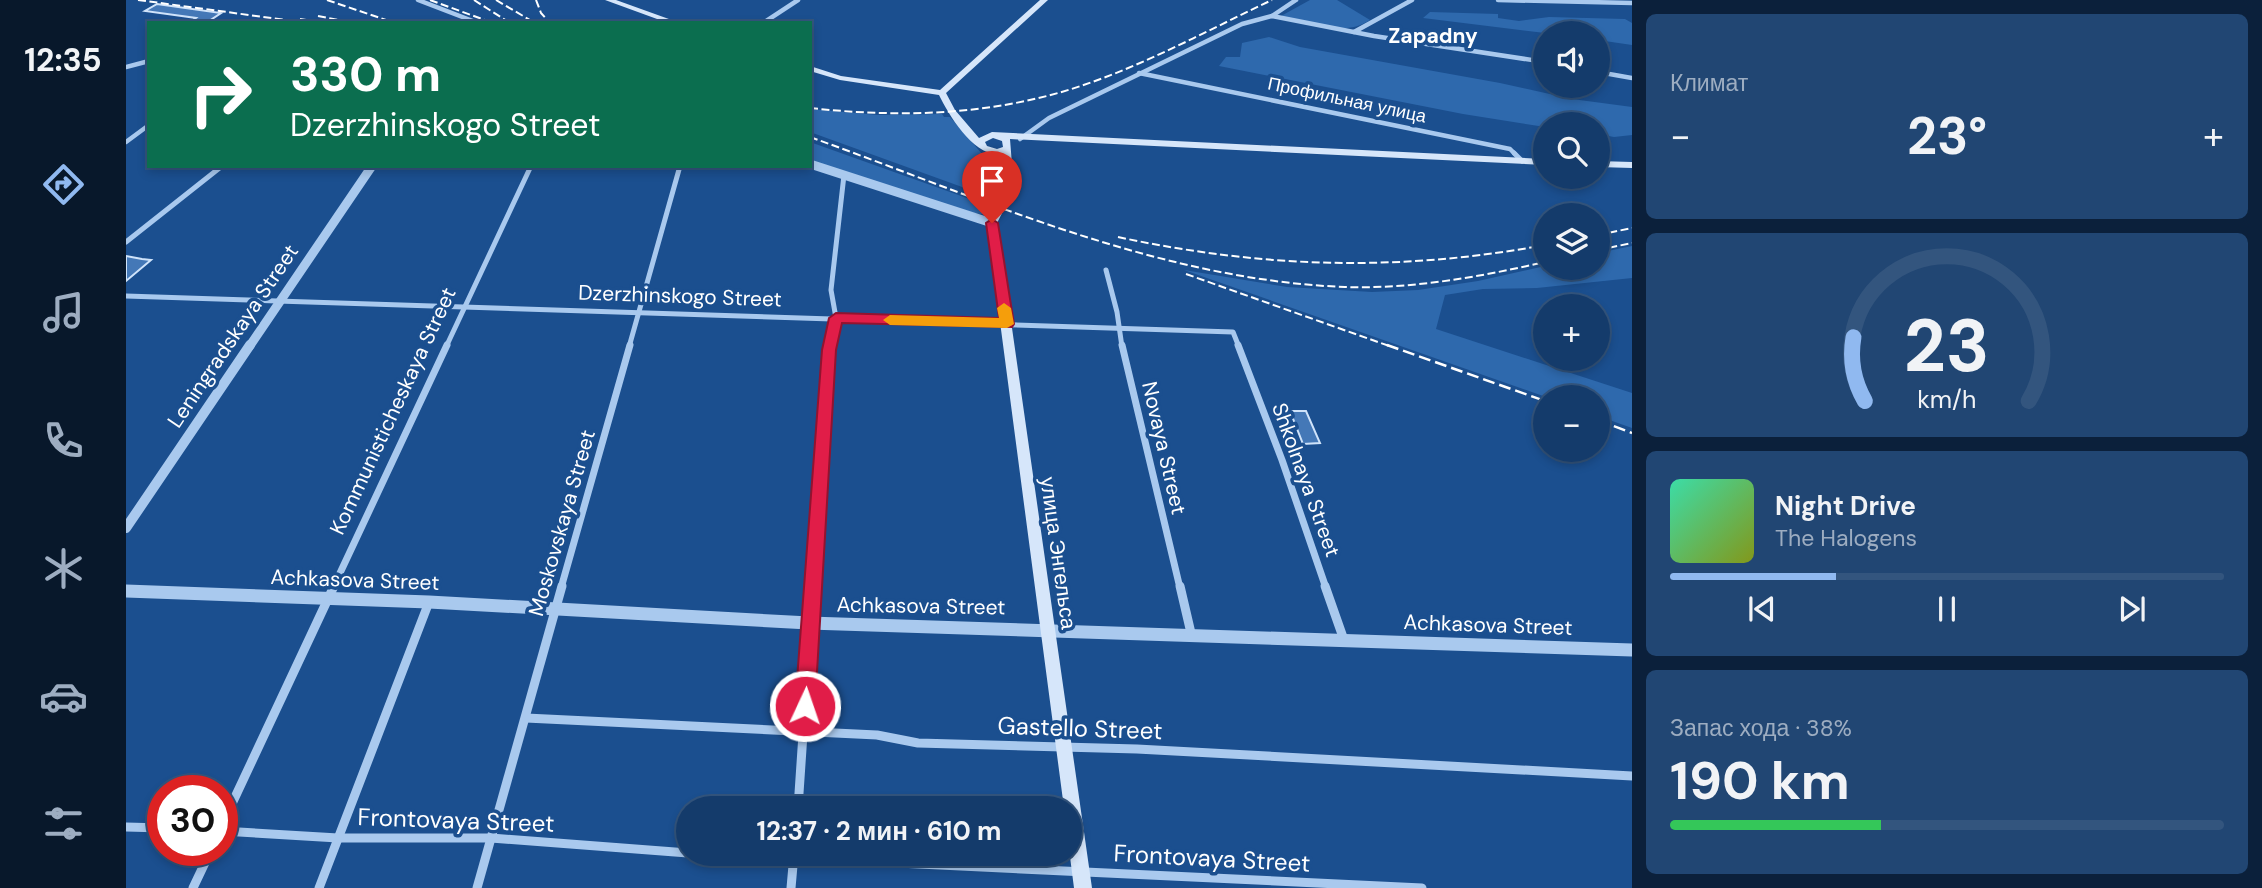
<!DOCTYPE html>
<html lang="ru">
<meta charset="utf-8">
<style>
:root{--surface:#143b6b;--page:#214673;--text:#f1f3f6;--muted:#9dadc1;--line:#33557e;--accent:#90b9f0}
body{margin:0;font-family:"DM Sans",sans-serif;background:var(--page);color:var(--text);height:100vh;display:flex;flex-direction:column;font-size:26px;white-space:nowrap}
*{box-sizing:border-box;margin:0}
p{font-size:23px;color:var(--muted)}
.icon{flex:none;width:38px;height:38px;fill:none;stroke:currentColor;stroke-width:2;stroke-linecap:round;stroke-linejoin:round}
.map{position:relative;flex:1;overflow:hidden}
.panel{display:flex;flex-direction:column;gap:14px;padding:14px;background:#0b203b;width:630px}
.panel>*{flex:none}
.top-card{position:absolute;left:21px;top:21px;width:665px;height:147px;border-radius:0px;box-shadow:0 4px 10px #0003,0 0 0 2px var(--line);background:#0b6e4f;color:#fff;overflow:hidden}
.tools{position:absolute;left:1407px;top:21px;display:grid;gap:14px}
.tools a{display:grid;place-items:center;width:77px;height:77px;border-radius:50%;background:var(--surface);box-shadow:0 4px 10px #0003,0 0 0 2px var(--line);font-size:35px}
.speed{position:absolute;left:21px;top:775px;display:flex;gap:14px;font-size:35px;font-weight:700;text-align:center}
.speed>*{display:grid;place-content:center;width:91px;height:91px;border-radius:50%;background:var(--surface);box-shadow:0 4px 10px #0003,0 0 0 2px var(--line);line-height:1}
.speed .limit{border:10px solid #d22;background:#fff;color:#111}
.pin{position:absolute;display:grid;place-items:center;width:60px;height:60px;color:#fff;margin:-72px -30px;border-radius:50% 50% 50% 0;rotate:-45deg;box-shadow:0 0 7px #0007}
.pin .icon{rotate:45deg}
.me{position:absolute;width:77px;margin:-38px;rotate:3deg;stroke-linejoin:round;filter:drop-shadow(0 0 5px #0008)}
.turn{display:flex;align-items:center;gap:24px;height:147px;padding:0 28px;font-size:32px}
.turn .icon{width:91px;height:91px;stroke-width:2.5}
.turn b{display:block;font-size:49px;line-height:60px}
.big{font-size:52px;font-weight:700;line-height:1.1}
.panel .tile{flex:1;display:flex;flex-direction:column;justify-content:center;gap:10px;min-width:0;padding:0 24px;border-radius:10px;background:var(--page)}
.panel .dial{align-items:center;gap:0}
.dial svg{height:182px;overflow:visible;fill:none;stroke:var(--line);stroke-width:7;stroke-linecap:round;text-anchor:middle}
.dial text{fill:var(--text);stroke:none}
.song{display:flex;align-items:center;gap:21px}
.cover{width:84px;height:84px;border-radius:10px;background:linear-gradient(135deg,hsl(160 70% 55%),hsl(70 70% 35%))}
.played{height:7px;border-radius:4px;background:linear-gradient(90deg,var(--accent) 30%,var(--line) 30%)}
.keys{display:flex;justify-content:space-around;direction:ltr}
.heat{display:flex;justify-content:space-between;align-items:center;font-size:38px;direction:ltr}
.charge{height:10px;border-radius:5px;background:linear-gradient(90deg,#34c759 38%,var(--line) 0)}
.trip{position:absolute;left:550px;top:796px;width:406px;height:70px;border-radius:35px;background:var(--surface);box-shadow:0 4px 10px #0003,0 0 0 2px var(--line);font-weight:700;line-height:70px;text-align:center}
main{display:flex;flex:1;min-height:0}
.dock{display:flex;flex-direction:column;width:126px;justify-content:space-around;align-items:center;background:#08182b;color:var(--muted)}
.dock .icon{width:49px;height:49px}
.dock .selected{color:var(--accent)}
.dock b{font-size:32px;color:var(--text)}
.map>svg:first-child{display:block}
</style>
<main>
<nav class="dock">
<b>12:35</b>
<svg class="icon selected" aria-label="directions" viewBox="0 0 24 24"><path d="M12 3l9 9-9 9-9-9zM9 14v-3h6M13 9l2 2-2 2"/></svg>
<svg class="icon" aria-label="music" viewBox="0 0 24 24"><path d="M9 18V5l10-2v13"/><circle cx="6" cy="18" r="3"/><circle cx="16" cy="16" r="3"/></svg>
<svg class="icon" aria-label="phone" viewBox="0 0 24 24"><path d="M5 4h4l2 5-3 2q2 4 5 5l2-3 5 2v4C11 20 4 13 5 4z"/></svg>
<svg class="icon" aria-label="climate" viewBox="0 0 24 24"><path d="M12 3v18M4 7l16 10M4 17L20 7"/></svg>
<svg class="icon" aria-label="car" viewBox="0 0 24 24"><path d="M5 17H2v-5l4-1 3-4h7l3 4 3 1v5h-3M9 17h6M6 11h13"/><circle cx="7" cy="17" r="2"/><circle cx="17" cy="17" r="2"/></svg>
<svg class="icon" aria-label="filters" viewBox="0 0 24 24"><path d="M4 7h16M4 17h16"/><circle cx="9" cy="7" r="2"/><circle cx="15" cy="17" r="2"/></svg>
</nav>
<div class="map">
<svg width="1506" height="888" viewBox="0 0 1506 888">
<rect width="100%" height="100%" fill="#1b4f8f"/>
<!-- green -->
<g fill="#2e69ad">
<path d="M1184,0H1211L1244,20C1218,38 1183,22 1155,16Z"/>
<polygon points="1304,12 1372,14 1372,18 1393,21 1423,17 1499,19 1506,23 1506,45 1472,40 1472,33 1419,33 1297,18"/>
<polygon points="1143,37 1174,47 1374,83 1446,99 1506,107 1506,135 1488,137 1472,134 1472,124 1419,124 1419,127 1337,114 1093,66 1100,57 1114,57 1116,43"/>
<polygon points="684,109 752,115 816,114 818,117 824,117 877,178 879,192 872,200 684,132"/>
<polygon points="684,142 866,207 862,215 848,213 684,161"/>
<polygon points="1506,246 1506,278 1411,288 1357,289 1319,295 1310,329 1506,393 1506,428 1472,416 1472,397 1420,397 1058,270 1161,287 1246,292 1292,290 1352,281 1419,266 1472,268 1472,253"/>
</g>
<!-- building -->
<g fill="#4478b7" stroke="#cfe3fa" stroke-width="2">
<polygon points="31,4 95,13 80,23 63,23 70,18 19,11"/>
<polygon points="0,256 16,259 25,260 0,281"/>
<polygon points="1164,411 1180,411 1194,443 1177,444"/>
</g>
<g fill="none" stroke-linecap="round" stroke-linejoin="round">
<!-- minor-far3 -->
<g stroke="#a9c9ee" stroke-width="4.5">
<polyline points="292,0 352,23"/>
<polyline points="1372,0 1506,3"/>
<polyline points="1146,16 1248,36 1419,62"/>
<polyline points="637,23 672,0"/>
<polyline points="1228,32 1286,0"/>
<polyline points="0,67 23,61"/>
<polyline points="1472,72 1506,78"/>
<polyline points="1013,73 1384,149 1389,154"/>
<polyline points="894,139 923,118 1116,24 1146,16 1170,0"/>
<polyline points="0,142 23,125"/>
</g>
<!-- minor-far2 -->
<g stroke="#a9c9ee" stroke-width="5">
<polyline points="1388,153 1396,161"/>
<polyline points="0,242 96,166"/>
<polyline points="980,270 991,312 996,347"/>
<polyline points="0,296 1107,332 1113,347"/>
<polyline points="320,347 405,166"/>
<polyline points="503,347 554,166"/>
<polyline points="704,347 710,318 705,290 718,175"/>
</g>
<!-- minor-far1 -->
<g stroke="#a9c9ee" stroke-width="7">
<polyline points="996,345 1054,588"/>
<polyline points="1112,345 1156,460 1200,588"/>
<polyline points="207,588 321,345"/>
<polyline points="435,588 504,345"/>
<polyline points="687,588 704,345"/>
</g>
<!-- minor -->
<g stroke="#a9c9ee" stroke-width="9">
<polyline points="1054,586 1065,633"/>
<polyline points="1199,586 1218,640"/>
<polyline points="400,718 751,735 792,743 1011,749 1506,776"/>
<polyline points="672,808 687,586"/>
<polyline points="96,825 208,586"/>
<polyline points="0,827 37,828"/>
<polyline points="96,831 212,838 365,838 562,853"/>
<polyline points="582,854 1296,888"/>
<polyline points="67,888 85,850"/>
<polyline points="193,888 303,602"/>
<polyline points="351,888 436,586"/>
<polyline points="665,888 668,854"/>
</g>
<!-- tertiary-far2 -->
<g stroke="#a9c9ee" stroke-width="9">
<polyline points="684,164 866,223"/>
<polyline points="123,347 246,166"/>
</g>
<!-- tertiary-far1 -->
<polyline stroke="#a9c9ee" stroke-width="10" points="0,528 124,345"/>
<!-- tertiary -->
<polyline stroke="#a9c9ee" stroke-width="13" points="0,591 303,602 683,623 1506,650"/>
<!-- secondary -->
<g fill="#d6e6fa" fill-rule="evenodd">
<polygon points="479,0 490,0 554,23 542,23"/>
<path d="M914,0H922L820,93L829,110L853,138L866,132L1419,159V165L884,139L888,190L871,223L966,888H948L943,849V808H938L861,223L878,190L877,153C851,161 823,116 813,95L714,80L684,71V66L715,76L814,90ZM867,138L876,141L877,147L871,149L861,146L859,142Z"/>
<polygon points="1472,161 1506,162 1506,168 1472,167"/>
</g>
<!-- rail-far1 -->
<g stroke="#fff" stroke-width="2" stroke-dasharray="8 3.5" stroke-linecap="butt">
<polyline points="12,0 182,23"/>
<polyline points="201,0 269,23"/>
<polyline points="304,0 367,23"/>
<polyline points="348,0 384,23"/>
<polyline points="370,0 409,23"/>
<polyline points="410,0 415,13 424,23"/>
<polyline points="192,16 227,23"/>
<polyline points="174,19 201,23"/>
<path d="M684,108C767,117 850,116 932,93C1006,72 1076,33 1146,0"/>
<path d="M684,137C857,199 1033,280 1219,287C1287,289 1353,277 1419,262"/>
<polyline points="1472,235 1506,228"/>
<path d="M992,237C1137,268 1273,272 1419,245"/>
<polyline points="1472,250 1506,243"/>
<polyline points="1060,274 1266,347"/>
</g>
<!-- rail -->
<g stroke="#fff" stroke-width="2.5" stroke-dasharray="12 5" stroke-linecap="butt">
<polyline points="1261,345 1419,401"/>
<polyline points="1472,420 1506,433"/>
</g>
</g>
<!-- route -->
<polygon fill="#e11d48" stroke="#92132f" stroke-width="2" points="866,219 872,223 888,324 886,327 716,323 710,350 689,706 686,713 679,716 672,713 669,706 696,350 703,318 710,313 873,318 860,223"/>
<!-- slow -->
<polygon fill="#f59e0b" points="878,303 885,308 888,324 881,328 764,325 757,320 764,315 873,318 871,308"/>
<g text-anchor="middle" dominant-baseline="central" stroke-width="7" stroke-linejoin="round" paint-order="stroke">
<!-- far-street labels -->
<g font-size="18" fill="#fff" stroke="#1b4f8f">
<text transform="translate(1221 100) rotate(12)">Профильная улица</text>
</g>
<!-- far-quarter labels -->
<g font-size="21" font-weight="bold" fill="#fff" stroke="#1b4f8f">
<text x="1307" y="36">Zapadny</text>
</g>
<!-- street labels -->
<g font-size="21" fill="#fff" stroke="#1b4f8f">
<text transform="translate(554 296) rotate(2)">Dzerzhinskogo Street</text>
<text transform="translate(107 336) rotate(-56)">Leningradskaya Street</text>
<text transform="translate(267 411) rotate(-65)">Kommunisticheskaya Street</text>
<text transform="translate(1038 448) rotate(77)">Novaya Street</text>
<text transform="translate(1180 480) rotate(70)">Shkolnaya Street</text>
<text transform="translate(436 523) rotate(-74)">Moskovskaya Street</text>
<text transform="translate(932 553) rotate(82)">улица Энгельса</text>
<text transform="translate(229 580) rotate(2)">Achkasova Street</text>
<text transform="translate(795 606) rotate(1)">Achkasova Street</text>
<text transform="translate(1362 625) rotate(2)">Achkasova Street</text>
</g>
<!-- near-street labels -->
<g font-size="24" fill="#fff" stroke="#1b4f8f">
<text transform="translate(954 728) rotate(2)">Gastello Street</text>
<text transform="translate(330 820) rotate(2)">Frontovaya Street</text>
<text transform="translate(1086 858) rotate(3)">Frontovaya Street</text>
</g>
</g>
</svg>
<div class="tools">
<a><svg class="icon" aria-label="sound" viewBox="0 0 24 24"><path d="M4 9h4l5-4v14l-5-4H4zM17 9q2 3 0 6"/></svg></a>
<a><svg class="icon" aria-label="search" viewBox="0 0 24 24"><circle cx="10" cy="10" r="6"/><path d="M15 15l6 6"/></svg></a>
<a><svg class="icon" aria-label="layers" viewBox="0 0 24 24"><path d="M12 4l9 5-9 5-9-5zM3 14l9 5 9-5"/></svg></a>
<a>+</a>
<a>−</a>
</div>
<div class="speed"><div class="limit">30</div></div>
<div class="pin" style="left:866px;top:223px;background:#d93025"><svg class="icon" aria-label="arrive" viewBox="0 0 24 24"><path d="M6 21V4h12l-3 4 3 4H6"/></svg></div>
<svg class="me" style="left:679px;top:706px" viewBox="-20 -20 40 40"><circle r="17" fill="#e11d48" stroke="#fff" stroke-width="3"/><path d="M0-11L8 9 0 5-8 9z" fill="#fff"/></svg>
<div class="trip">12:37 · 2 мин · 610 m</div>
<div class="top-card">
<div class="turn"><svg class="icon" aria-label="right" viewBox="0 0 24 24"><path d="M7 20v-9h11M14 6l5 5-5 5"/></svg><div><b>330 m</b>Dzerzhinskogo Street</div></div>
</div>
</div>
<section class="panel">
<div class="tile"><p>Климат</p>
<div class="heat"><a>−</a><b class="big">23°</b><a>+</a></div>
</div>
<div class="tile dial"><svg viewBox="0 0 100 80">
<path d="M14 69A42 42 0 1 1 86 69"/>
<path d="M14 69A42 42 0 0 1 9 41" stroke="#90b9f0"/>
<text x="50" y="56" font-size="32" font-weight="700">23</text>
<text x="50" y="72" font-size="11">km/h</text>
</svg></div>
<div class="tile">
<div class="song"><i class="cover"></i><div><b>Night Drive</b><p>The Halogens</p></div></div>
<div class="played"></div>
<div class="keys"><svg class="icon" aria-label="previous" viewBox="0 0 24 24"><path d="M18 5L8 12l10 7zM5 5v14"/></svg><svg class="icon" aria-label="pause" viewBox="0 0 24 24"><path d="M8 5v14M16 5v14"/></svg><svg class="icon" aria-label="next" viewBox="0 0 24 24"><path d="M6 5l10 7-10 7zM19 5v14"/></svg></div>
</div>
<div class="tile"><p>Запас хода · 38%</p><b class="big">190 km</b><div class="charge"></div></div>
</section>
</main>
